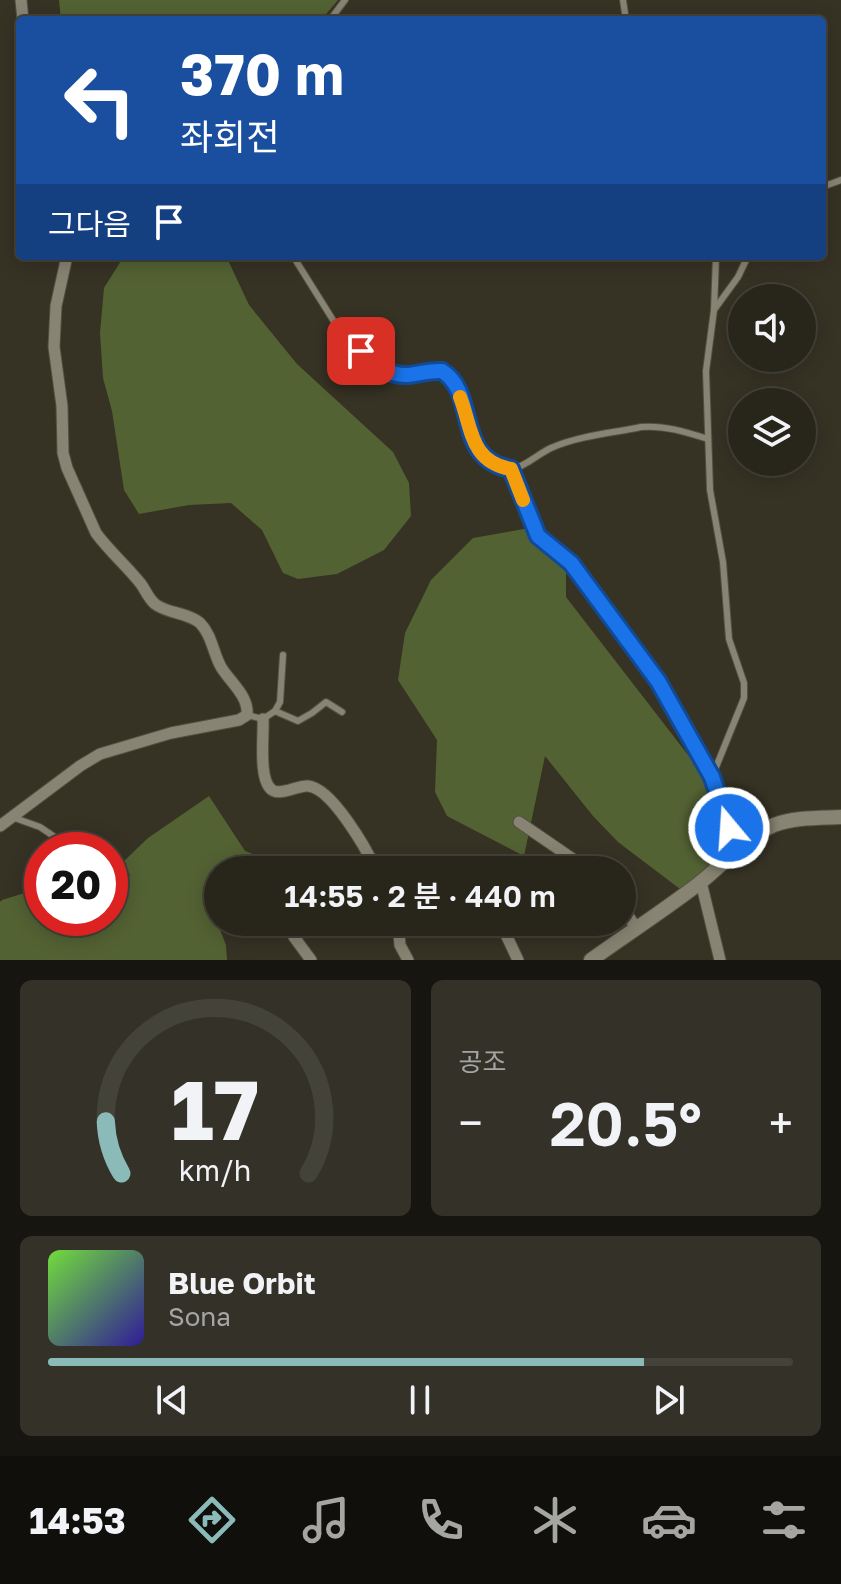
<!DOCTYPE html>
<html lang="ko">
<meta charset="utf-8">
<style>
:root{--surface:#28261b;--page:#343228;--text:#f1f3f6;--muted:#a5a5a3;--line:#44433a;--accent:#8bbbb9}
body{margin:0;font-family:"Golos Text","Noto Sans KR",sans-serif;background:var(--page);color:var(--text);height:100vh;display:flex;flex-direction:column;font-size:30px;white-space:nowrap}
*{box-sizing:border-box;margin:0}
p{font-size:26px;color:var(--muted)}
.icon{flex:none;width:44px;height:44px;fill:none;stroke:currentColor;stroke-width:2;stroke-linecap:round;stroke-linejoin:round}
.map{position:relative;height:960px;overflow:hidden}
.drawer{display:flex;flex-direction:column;gap:20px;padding:20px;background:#16150f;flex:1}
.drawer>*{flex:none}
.banner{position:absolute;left:16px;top:16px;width:810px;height:244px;border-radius:8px;box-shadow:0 4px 20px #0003,0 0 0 2px var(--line);background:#1a4fa0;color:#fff;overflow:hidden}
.fabs{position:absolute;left:728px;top:284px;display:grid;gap:16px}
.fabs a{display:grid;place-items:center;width:88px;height:88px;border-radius:50%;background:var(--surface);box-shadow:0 4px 20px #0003,0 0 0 2px var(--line);font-size:40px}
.speed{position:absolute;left:24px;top:832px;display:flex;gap:16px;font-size:40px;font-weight:700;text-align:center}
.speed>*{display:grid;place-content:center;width:104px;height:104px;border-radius:50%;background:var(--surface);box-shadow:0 4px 20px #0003,0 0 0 2px var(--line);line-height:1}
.speed .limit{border:12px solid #d22;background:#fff;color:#111}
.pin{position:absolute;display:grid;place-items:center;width:68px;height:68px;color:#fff;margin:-34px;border-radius:16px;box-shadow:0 4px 12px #0006}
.me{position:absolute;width:88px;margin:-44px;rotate:342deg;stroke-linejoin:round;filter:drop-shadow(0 0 6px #0008)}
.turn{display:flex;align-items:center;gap:28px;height:168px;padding:0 32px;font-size:36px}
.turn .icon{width:104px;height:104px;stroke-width:2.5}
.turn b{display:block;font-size:56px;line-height:68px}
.then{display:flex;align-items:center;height:76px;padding:0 32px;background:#0003;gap:16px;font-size:30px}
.big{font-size:60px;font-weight:600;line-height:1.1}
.drawer .widget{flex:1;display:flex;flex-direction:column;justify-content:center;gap:12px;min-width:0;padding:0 28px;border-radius:12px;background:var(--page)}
.drawer .dial{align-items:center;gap:0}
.dial svg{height:208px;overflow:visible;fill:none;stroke:var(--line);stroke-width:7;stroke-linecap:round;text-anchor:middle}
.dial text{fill:var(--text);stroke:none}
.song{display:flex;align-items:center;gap:24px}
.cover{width:96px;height:96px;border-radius:12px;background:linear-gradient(135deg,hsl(100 70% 55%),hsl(250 70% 35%))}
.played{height:8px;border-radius:4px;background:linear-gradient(90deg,var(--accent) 80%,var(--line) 80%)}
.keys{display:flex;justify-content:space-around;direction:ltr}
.heat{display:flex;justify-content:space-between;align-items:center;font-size:44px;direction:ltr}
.drawer .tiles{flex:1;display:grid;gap:20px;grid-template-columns:1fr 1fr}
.widget:last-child{grid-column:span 2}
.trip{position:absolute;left:204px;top:856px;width:432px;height:80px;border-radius:40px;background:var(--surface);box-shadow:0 4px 20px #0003,0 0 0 2px var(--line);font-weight:600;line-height:80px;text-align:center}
.dock{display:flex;height:128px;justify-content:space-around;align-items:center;background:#100f0b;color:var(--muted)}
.dock .icon{width:56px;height:56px}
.dock .selected{color:var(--accent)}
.dock b{font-size:36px;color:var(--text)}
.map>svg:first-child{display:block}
</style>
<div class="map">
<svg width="841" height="960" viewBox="0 0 841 960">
<rect width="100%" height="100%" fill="#363224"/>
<!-- forest -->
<g fill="#536233">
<polygon points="59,0 338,0 321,20 61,20"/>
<polygon points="124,256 226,256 249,305 297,364 393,452 409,483 411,516 384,550 337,574 298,579 283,573 262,530 231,503 189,505 139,514 124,490 112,411 103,378 100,333 104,288"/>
<polygon points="535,527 564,545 566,566 566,597 695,764 724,821 726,844 721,857 698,877 680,889 618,842 593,816 545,756 524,856 447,816 435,792 437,740 398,680 405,633 431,580 473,538"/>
<polygon points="209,796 245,851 263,858 269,870 218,870 217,922 226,945 227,960 0,960 0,902 2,900 31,891 36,897 42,894 42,918 110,918 110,894 130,876 124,861 148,838"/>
</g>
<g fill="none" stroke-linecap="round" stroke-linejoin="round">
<!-- service casing -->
<g stroke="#534f43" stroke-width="8">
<g id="service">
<polyline points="623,0 626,20"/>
<polyline points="330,20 345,0"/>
<polyline points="822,187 841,180"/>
<path d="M293,256L338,328L377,366L385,371L399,375L436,370C468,372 462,444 490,461C497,465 505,470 513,469C526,466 538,454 551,448C578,436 612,433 641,427C664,425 686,432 708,439"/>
<polyline points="714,310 738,277 748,256"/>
<polyline points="511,469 538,536 571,563 658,681 712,777 736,850"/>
<polyline points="275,711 298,721 312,713 326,702 342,712"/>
<polyline points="247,715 263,719 275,711 280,702 283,655"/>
<polyline points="712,777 744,698 744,683 729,639 723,562 710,490 706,371 714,310 716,256"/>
<polyline points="12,817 40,827 74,850"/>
</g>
</g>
<!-- minor casing -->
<g stroke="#534f43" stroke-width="13">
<g id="minor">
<polyline points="21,0 23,20"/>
<path d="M263,719C264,736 258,780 272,790C281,796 298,785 308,786C332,788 367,850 376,870"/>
<polyline points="519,822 589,870"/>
<path d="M0,826L80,766L100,754L171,733L239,720L247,715C249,696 230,682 221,667C213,653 212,635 200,623C187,612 168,614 155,604C148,598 146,591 141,584C127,566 109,551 96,533L67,468L63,453L62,406L54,347L56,306L67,256"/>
<polyline points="359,870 371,859 401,866 410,870"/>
<polyline points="701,882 720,960"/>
<polyline points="622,906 636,928"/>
<polyline points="398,922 400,945 408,960"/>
<polyline points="500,922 518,960"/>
<polyline points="311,960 294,937 315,922"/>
</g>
</g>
<!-- tertiary casing -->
<g stroke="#534f43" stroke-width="16">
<path id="tertiary" d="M591,960C626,935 663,911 697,885C723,866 743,838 774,825C795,817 819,818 841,817"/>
</g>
<!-- service -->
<use href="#service" stroke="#888473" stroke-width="6"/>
<!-- minor -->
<use href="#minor" stroke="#888473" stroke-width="11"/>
<!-- tertiary -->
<use href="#tertiary" stroke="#888473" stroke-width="14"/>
</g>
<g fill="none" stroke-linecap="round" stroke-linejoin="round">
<!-- route casing -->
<g stroke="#114b97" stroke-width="20">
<path id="route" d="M361,351C375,364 387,376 408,375C420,374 430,370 442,371C479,394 453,459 511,469L538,536L571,563L658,681L712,777L729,828"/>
</g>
<!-- route -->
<use href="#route" stroke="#1a73e8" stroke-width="14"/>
<!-- slow -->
<path stroke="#f59e0b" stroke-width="14" d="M460,397C472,428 470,462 511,469L523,500"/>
</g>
</svg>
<div class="fabs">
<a><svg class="icon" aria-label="sound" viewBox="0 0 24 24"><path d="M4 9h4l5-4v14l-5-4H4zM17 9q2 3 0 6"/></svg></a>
<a><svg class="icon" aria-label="layers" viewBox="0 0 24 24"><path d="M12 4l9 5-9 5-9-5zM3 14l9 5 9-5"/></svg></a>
</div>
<div class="speed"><div class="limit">20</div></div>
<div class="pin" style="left:361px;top:351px;background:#d93025"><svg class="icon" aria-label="arrive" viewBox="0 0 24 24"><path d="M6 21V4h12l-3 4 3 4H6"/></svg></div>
<svg class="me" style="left:729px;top:828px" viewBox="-20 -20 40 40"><circle r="17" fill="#1a73e8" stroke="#fff" stroke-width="3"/><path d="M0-11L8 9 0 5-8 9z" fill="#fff"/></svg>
<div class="trip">14:55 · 2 분 · 440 m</div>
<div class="banner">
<div class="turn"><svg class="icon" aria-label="left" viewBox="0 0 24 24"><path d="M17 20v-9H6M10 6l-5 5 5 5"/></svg><div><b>370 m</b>좌회전</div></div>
<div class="then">그다음<svg class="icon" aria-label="arrive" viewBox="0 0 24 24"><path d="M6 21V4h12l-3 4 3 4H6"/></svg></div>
</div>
</div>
<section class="drawer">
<div class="tiles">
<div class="widget dial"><svg viewBox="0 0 100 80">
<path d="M14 69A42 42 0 1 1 86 69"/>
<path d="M14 69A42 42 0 0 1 8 49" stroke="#8bbbb9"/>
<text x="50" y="56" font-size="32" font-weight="700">17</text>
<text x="50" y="72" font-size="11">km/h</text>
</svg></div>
<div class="widget"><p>공조</p>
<div class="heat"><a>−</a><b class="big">20.5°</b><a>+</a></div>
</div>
<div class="widget">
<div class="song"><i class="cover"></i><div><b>Blue Orbit</b><p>Sona</p></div></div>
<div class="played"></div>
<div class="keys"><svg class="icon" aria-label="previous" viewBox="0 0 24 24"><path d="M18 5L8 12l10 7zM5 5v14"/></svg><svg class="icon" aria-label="pause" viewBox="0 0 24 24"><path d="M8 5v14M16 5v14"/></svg><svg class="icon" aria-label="next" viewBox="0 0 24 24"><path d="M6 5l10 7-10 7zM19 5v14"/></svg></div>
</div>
</div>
</section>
<nav class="dock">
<b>14:53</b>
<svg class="icon selected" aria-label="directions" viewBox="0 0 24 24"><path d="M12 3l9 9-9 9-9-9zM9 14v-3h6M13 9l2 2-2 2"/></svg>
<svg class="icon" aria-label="music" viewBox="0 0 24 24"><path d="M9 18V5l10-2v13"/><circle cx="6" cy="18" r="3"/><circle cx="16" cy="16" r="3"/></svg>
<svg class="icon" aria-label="phone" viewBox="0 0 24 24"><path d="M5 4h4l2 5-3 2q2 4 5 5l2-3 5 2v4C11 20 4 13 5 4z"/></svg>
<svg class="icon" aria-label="climate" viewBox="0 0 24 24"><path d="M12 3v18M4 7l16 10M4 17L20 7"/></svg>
<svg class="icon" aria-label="car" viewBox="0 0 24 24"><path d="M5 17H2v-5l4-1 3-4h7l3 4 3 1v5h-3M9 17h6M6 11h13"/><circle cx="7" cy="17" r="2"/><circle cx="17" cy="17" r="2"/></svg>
<svg class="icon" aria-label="filters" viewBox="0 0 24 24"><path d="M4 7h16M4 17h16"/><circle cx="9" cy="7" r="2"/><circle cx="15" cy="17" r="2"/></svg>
</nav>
